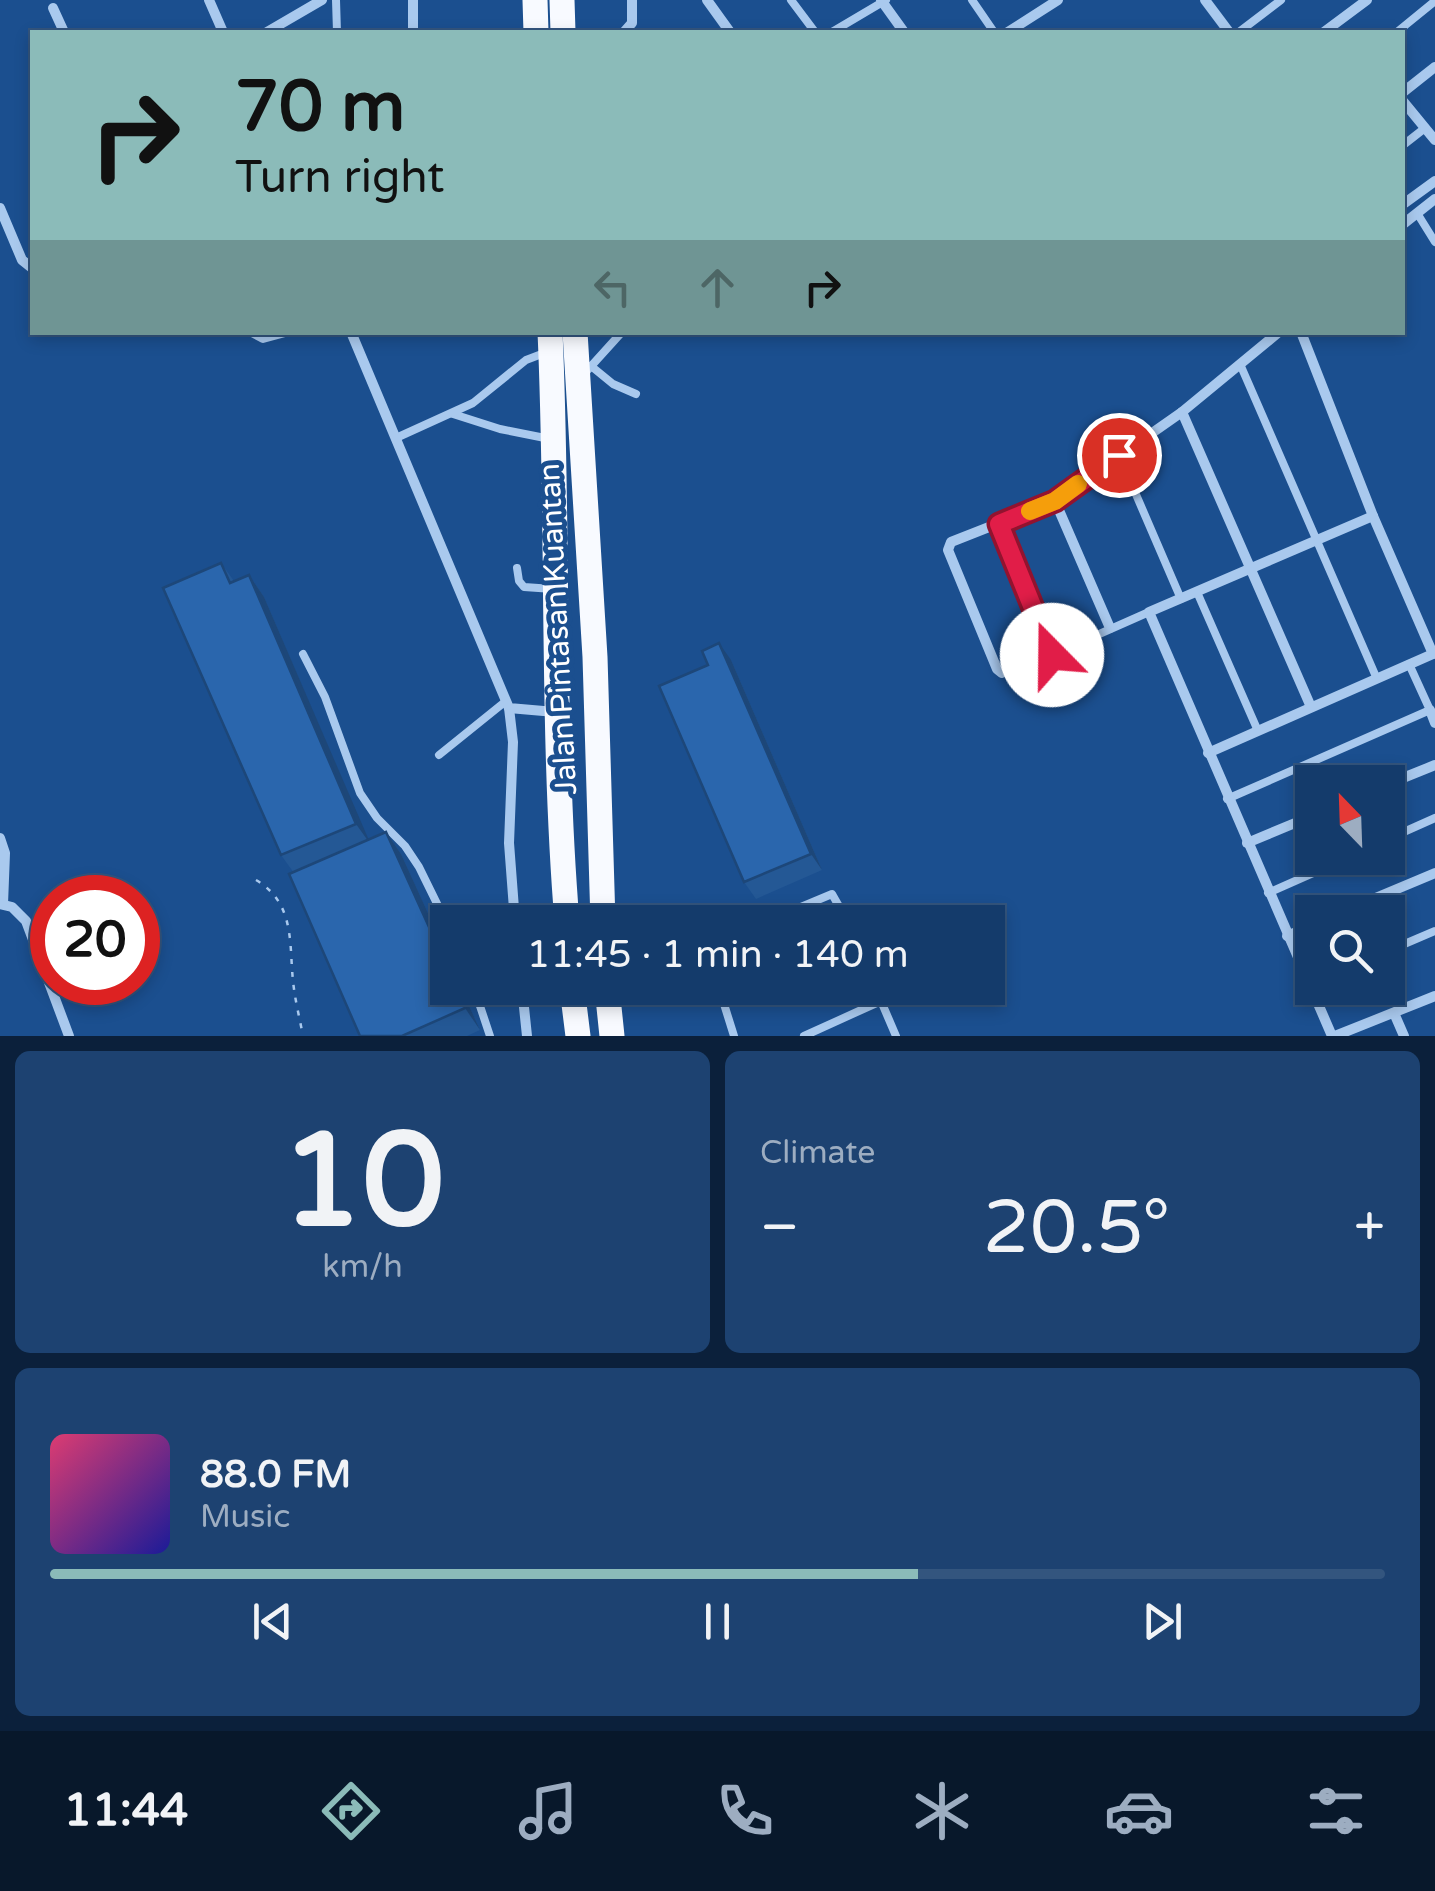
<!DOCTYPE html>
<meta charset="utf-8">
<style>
:root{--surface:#143b6b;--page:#1d4271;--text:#f1f3f6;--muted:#9dadc1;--line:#33557e;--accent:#8bbbb9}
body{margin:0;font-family:"Varela Round",sans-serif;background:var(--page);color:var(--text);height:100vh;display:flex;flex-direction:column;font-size:38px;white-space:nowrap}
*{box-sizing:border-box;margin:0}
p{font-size:32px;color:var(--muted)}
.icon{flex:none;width:55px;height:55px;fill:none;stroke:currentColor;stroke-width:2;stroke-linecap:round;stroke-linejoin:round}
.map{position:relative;height:1036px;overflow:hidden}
.sheet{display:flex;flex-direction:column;gap:15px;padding:15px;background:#0b203b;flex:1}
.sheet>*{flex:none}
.top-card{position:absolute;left:30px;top:30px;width:1375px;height:305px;border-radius:0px;box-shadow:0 5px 15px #0003,0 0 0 2px var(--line);background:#8bbbb9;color:#111;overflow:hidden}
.needle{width:65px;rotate:337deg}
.buttons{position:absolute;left:1295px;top:765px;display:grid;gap:20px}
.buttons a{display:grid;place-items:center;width:110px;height:110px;border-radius:0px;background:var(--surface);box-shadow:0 5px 15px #0003,0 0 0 2px var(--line);font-size:50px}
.speed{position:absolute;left:30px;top:875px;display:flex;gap:20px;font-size:50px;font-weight:700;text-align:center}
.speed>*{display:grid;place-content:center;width:130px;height:130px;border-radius:50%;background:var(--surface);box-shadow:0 5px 15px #0003,0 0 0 2px var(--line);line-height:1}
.speed .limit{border:15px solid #d22;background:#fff;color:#111}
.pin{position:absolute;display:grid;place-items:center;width:85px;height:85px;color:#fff;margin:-42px;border:5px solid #fff;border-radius:50%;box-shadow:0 2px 10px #0007}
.me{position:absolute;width:110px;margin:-55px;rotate:338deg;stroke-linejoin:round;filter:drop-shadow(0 0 8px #0008)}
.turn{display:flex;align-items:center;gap:35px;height:210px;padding:0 40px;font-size:45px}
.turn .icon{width:130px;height:130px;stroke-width:2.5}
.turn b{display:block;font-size:70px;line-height:85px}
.lanes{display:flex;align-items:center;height:95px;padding:0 40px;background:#0003;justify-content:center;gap:50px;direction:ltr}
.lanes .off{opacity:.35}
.big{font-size:75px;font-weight:600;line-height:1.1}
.sheet .tile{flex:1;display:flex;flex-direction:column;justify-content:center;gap:15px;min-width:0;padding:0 35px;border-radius:15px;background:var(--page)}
.sheet .dial{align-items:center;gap:0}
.dial b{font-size:130px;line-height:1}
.song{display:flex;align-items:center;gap:30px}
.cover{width:120px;height:120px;border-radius:15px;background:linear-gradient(135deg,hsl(340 70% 55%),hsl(240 70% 35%))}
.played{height:10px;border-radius:5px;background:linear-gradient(90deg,var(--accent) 65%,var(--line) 65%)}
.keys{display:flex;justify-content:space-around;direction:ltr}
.heat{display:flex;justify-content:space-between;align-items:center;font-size:55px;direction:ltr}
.sheet .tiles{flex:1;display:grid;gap:15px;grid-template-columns:1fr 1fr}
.tile:last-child{grid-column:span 2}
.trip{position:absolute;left:430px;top:905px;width:575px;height:100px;border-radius:0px;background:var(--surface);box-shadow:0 5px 15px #0003,0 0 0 2px var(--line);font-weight:600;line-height:100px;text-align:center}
.dock{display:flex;height:160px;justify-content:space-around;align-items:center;background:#08182b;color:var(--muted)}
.dock .icon{width:70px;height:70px}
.dock .on{color:var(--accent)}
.dock b{font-size:45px;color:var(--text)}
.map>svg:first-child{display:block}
</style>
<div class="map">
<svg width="1435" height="1036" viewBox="0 0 1435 1036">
<rect width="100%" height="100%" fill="#1b4f8f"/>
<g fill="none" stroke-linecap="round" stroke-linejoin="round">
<!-- path -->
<path stroke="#a9c9ee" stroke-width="2.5" stroke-dasharray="5 8" stroke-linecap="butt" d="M256,880C298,905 288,949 294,989C296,1004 300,1020 303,1036"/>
<!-- service -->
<g stroke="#a9c9ee" stroke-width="8">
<polyline points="336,0 337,32"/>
<polyline points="791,0 815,32"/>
<polyline points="972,0 994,32"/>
<polyline points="832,32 886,0"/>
<polyline points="1239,32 1281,0"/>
<polyline points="1397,32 1435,1"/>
<polyline points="1402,146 1425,128"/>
<polyline points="1417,213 1435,242"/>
<polyline points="250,332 263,339 289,332"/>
<polyline points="1240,364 1377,679"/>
<polyline points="591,366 613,384 636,394"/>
<polyline points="584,374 622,332"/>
<polyline points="453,414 500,429 550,439"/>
<polyline points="396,438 473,403 526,360 547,352"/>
<polyline points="1119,455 1181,599"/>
<polyline points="999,523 1051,655"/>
<polyline points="517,568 519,581 524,587 553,589"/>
<polyline points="1197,592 1258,731"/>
<polyline points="303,654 325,697 360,793 377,818 405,846 419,867 448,926"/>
<polyline points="1002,673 1011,673 1149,612"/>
<polyline points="439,755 506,701"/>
<polyline points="1227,799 1430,710 1409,664"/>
<polyline points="1388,839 1435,818"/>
<polyline points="1268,893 1347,858"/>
<polyline points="765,922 832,894 848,922"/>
<polyline points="1388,951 1435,931"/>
<polyline points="474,988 490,1036"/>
<polyline points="719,988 734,1036"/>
<polyline points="881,1001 896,1036"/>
<polyline points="804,1036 881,1001 876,988"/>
</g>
<!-- minor -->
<g stroke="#a9c9ee" stroke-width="10">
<polyline points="209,0 223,32"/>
<polyline points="413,0 413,32"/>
<polyline points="707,0 730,32"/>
<polyline points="881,0 904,32"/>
<polyline points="1205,0 1229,32"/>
<polyline points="53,8 64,32"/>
<polyline points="267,32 322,0"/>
<polyline points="624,32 632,23 632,0"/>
<polyline points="1008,32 1058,0"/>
<polyline points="1324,32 1367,0"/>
<polyline points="1402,93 1435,67"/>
<polyline points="1402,100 1435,140"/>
<polyline points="1402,205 1435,181"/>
<polyline points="0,208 22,260 32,268"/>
<polyline points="1402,225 1435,199"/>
<polyline points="351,332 509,708 555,712"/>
<polyline points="1301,332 1373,516 1433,654"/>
<polyline points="1182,412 1311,707"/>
<polyline points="1055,501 1110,628"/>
<polyline points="1002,673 997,669 948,550 951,542 1055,501 1182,412 1279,332"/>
<polyline points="509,708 513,742 509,843 515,922"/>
<polyline points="1430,710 1435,723"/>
<polyline points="1208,753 1435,653"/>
<polyline points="1388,784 1435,765"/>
<polyline points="0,838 5,853 3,904"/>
<polyline points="1247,843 1312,816"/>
<polyline points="0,904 12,907 26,921 69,1036"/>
<polyline points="1342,912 1435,873"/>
<polyline points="1287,936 1312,925"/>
<polyline points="522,988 527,1036"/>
<polyline points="1394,1013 1404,1036"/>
<polyline points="1332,1036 1149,612 1373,516"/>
<polyline points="1335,1036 1435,996"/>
</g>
<!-- trunk -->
<g stroke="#f8faff" stroke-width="25">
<polyline points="535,0 536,32"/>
<polyline points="562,0 563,32"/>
<path d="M550,332C559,529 551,726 567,922"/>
<polyline points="575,332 595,657 603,922"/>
<polyline points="572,988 578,1036"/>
<polyline points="607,988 612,1036"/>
</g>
</g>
<!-- wall -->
<g fill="#245895">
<polygon points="221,563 234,581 249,575 264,597 368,840 386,832 401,854 448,957 448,988 461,988 480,1030 467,1036 360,1036 294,873 281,855"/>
<polygon points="731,660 822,870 756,899 744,882"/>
</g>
<!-- shaded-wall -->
<g fill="#1d4779">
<polygon points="249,575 264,597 371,845 356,824"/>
<polygon points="719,643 731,660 822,870 811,854"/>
<polygon points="386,832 401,854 448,957 448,969"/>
<polygon points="456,988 461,988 480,1030 465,1008"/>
</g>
<!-- building -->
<g fill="#2a66ad" stroke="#1d4779" stroke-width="2.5">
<polygon points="221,563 230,583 249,575 356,824 281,855 163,588"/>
<polygon points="719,643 811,854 744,882 659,686 708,665 702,651"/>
<polygon points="386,832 448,969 448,988 456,988 465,1008 402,1036 360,1036 289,874"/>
</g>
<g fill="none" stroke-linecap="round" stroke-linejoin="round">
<!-- route casing -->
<g stroke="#92132f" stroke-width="25">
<polyline id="route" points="1052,655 999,524 1055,501 1119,455"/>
</g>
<!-- route -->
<use href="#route" stroke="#e11d48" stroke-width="18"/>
<!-- slow -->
<polyline stroke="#f59e0b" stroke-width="18" points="1030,511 1055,501 1078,484"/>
</g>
<g text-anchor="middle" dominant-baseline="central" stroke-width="10" stroke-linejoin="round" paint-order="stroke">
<!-- street labels -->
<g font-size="30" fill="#fff" stroke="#1b4f8f">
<text transform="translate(558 629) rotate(-93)">Jalan Pintasan Kuantan</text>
</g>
</g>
</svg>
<div class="buttons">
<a><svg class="needle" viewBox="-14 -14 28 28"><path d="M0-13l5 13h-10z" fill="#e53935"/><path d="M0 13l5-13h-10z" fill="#9dadc1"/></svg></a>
<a><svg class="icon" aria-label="search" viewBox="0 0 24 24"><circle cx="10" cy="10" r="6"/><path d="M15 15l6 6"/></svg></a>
</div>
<div class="speed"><div class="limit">20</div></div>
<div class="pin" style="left:1119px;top:455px;background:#d93025"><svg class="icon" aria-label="arrive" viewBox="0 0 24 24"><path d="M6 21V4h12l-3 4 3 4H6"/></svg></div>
<svg class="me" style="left:1052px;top:655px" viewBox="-20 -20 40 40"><circle r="19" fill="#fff"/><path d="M0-13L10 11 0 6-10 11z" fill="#e11d48"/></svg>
<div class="trip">11:45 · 1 min · 140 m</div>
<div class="top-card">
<div class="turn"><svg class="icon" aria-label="right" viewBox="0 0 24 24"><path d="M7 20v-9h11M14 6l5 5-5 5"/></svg><div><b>70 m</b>Turn right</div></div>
<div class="lanes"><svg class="icon off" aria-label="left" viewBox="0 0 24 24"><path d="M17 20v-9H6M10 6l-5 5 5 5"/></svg><svg class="icon off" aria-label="ahead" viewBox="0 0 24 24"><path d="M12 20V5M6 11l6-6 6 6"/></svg><svg class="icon" aria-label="right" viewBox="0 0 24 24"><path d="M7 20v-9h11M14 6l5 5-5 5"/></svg></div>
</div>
</div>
<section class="sheet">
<div class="tiles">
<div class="tile dial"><b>10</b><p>km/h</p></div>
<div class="tile"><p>Climate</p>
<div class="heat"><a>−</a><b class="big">20.5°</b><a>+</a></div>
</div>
<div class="tile">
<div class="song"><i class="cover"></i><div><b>88.0 FM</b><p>Music</p></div></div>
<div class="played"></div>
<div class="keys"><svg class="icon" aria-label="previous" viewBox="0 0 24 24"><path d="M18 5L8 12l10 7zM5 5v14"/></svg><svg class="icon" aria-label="pause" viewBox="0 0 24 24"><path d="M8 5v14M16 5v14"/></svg><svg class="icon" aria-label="next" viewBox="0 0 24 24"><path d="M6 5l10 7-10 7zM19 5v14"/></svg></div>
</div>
</div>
</section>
<nav class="dock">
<b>11:44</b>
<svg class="icon on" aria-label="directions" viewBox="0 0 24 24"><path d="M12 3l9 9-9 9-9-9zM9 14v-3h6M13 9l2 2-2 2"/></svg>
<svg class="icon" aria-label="music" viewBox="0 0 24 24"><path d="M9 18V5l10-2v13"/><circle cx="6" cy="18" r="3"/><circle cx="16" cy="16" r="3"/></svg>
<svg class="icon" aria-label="phone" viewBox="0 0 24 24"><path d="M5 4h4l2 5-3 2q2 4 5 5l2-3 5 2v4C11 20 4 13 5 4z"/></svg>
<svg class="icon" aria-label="climate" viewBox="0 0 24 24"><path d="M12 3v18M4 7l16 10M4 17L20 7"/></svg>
<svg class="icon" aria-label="car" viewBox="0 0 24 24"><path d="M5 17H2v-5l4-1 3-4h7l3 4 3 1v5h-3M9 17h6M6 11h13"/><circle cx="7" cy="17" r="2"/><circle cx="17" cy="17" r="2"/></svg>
<svg class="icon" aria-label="filters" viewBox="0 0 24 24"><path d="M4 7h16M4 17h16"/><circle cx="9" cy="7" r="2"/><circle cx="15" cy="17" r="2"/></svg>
</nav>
